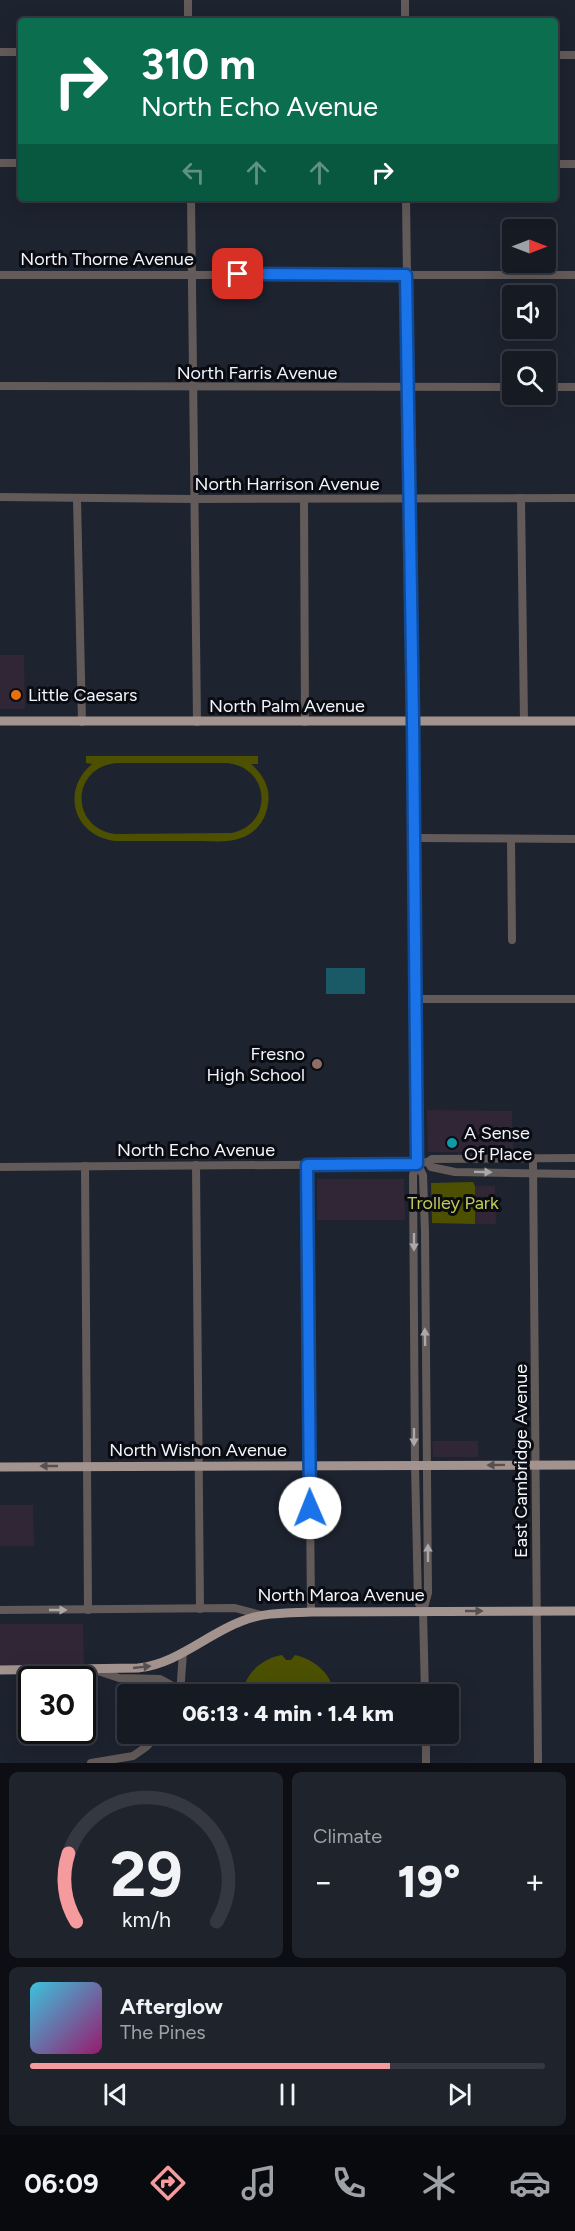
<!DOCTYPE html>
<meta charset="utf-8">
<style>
:root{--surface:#161a23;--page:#1f232b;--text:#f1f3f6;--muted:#9ea1a6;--line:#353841;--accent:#f59b9e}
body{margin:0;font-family:Figtree,sans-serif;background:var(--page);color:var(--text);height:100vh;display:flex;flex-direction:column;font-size:22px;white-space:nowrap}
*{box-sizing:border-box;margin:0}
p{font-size:20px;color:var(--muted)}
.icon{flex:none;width:33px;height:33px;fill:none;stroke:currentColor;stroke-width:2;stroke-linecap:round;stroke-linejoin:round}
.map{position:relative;height:1763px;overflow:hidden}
.side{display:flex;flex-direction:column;gap:9px;padding:9px;background:#0c0e13;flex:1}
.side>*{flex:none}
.guide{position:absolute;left:18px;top:18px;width:540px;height:183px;border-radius:6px;box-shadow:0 6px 24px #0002,0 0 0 2px var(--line);background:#0b6e4f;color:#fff;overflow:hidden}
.needle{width:39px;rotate:90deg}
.buttons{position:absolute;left:502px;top:219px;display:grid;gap:12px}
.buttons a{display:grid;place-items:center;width:54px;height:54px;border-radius:6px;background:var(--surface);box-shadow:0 6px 24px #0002,0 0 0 2px var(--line);font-size:30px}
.speed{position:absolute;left:18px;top:1666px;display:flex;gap:12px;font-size:30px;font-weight:700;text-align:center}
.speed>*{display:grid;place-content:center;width:78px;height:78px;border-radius:50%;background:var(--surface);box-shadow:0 6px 24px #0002,0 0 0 2px var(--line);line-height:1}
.speed .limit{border:3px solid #111;border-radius:9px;background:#fff;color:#111}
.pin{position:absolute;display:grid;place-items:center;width:51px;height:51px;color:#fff;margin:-26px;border-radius:12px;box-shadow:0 3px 9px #0006}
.me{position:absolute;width:66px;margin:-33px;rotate:359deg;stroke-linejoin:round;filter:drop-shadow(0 0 4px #0008)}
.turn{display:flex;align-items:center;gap:21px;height:126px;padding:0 24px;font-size:27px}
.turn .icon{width:78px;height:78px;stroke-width:2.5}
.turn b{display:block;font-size:42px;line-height:51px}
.lanes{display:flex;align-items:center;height:57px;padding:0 24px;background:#0003;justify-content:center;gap:30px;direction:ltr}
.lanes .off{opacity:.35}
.big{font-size:45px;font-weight:800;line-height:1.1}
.side .card{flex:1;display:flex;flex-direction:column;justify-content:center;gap:9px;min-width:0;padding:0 21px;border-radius:9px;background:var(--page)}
.side .dial{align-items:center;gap:0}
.dial svg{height:156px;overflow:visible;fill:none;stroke:var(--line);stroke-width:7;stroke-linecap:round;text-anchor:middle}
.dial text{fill:var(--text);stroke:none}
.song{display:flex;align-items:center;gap:18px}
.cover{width:72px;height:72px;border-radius:9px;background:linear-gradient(135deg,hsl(190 70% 55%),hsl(320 70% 35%))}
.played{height:6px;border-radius:3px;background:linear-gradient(90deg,var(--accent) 70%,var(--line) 70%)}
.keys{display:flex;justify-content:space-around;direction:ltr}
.heat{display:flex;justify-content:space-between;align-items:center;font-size:33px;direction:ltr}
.side .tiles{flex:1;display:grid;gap:9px;grid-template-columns:1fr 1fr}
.card:last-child{grid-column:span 2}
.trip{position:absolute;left:117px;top:1684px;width:342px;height:60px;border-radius:6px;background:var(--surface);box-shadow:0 6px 24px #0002,0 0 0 2px var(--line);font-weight:800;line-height:60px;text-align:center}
.dock{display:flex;height:96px;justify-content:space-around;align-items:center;background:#090a0e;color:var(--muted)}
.dock .icon{width:42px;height:42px}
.dock .current{color:var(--accent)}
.dock b{font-size:27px;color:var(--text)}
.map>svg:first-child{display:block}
</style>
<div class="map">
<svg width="575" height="1763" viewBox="0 0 575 1763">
<rect width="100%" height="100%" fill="#1d232f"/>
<!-- commercial -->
<g fill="#302635">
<polygon points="0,655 24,655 25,709 0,709"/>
<polygon points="427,1110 512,1111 513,1153 428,1152"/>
<polygon points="317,1179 404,1179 405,1220 317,1220"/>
<polygon points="475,1186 495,1186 496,1224 475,1224"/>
<polygon points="432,1441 478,1441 478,1457 433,1457"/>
<polygon points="0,1505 33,1505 34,1546 0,1546"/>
<polygon points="0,1624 83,1624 84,1666 0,1666"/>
</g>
<!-- green -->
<g fill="#4c5000" fill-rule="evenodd">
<path d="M86,756H258V764H251C263,774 271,788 268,804C266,820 256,833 241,838C228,843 213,841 200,841C172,841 144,841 116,841C74,837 60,791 92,764L86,763ZM117,763H227C270,767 274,824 232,833L116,834C70,829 70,767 117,763Z"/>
<polygon points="473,1182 475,1186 475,1224 432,1223 431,1183"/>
<path d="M282,1655L286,1660H291L295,1655C313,1659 334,1674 333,1695H243C243,1674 263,1658 282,1655Z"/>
</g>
<!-- water -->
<rect fill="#1a5966" x="326" y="968" width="39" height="26"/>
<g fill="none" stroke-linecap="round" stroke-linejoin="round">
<!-- minor -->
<g stroke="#635b59" stroke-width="8">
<polyline points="405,0 405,21"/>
<polyline points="188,21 188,0"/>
<polyline points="0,52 21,52"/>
<polyline points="555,55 575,55"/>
<polyline points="0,163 21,163"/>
<polyline points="555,164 575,164"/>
<polyline points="191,198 197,722"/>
<polyline points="406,198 418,1152 417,1163 413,1175 415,1465 418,1602 423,1611"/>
<polyline points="0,275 575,275"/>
<polyline points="0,386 513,387"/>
<polyline points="546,387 575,387"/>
<polyline points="0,497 194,499 575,498"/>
<polyline points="521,498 524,721"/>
<polyline points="77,499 82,722"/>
<polyline points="304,499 305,722"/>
<polyline points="414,838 575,839"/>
<polyline points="511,839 512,940"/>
<polyline points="416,999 575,999"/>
<polyline points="533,1158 538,1763"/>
<polyline points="428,1162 431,1167 455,1172 575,1174"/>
<polyline points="417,1163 423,1175 425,1232 428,1593 423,1611 425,1695"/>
<polyline points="196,1165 200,1609"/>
<polyline points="307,1165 311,1612"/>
<polyline points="85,1166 88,1610"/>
<polyline points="0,1167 407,1164 428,1162 432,1159 575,1158"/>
<polyline points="0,1610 235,1608 261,1615"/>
<polyline points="95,1670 119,1678 160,1679 171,1685 173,1695"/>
<polyline points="180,1695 183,1652"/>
<polyline points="426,1734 426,1763"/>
<polyline points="91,1763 133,1756 146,1747 159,1734"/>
</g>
<!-- major -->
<g stroke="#a3938f" stroke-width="9">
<polyline points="0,721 575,721"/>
<polyline points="0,1467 575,1465"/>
<path d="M0,1670L138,1668C177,1664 207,1634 242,1621C264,1612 288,1613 311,1612L575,1611"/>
</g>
</g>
<!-- one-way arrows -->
<defs><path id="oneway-solid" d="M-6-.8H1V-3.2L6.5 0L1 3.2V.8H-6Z" transform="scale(1.5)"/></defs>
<g fill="#aaa8ab">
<use href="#oneway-solid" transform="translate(483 1172) rotate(1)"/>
<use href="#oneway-solid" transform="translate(414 1242) rotate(90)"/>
<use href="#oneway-solid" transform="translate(425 1337) rotate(-91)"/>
<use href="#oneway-solid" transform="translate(414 1437) rotate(90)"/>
<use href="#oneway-solid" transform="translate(428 1553) rotate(-90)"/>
<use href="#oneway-solid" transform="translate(58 1610)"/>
</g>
<g fill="#565050">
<use href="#oneway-solid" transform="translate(496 1465) rotate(179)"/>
<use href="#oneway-solid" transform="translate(49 1466) rotate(180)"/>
<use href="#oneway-solid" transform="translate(474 1611)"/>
<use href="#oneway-solid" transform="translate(142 1667) rotate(-6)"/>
</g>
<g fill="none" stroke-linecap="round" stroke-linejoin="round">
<!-- route casing -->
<g stroke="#114b97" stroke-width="15">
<polyline id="route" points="238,274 406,275 413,722 417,1164 307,1165 310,1508"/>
</g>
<!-- route -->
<use href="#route" stroke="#1a73e8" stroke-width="10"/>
</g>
<!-- markers -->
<circle fill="#e8710a" stroke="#0a0c11" stroke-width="2" cx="16" cy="695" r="6"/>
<circle fill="#8d6e63" stroke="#0a0c11" stroke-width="2" cx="317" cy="1064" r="6"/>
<circle fill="#0f9aa8" stroke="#0a0c11" stroke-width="2" cx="452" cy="1143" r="6"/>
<g text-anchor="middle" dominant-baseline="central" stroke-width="6" stroke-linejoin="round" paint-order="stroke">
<!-- street labels -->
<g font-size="18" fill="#f1f5fd" stroke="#0a0c11">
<text x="107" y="259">North Thorne Avenue</text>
<text x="257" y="373">North Farris Avenue</text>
<text x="287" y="484">North Harrison Avenue</text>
<text x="287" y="706">North Palm Avenue</text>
<text x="196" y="1150">North Echo Avenue</text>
<text x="198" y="1450">North Wishon Avenue</text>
<text transform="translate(521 1461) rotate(-90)">East Cambridge Avenue</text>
<text x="341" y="1595">North Maroa Avenue</text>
</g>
<!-- poi labels -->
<g font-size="18" fill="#f1f5fd" stroke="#0a0c11" text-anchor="start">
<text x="28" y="695">Little Caesars</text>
<text x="305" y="1054" text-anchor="end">Fresno<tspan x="305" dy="21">High School</tspan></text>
<text x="464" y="1133">A Sense<tspan x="464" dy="21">Of Place</tspan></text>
</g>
<!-- park labels -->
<g font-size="18" fill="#c2ca57" stroke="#0a0c11">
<text x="453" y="1203">Trolley Park</text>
</g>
</g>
</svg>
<div class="buttons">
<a><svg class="needle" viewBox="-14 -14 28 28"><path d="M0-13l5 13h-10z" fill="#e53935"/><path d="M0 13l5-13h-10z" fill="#9ea1a6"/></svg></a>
<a><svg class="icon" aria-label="sound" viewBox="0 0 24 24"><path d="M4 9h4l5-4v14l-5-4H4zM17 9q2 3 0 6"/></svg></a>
<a><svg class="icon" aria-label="search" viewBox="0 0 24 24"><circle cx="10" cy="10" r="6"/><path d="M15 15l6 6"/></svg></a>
</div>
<div class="speed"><div class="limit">30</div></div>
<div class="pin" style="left:238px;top:274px;background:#d93025"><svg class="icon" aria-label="arrive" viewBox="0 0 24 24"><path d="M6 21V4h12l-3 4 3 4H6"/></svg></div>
<svg class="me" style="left:310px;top:1508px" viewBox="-20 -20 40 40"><circle r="19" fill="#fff"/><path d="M0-13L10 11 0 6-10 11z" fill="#1a73e8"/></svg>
<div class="trip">06:13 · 4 min · 1.4 km</div>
<div class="guide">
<div class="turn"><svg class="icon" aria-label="right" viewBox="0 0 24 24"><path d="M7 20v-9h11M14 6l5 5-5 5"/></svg><div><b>310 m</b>North Echo Avenue</div></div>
<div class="lanes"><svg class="icon off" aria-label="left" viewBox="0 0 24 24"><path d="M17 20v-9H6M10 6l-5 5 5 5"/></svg><svg class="icon off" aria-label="ahead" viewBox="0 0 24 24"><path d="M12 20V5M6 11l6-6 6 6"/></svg><svg class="icon off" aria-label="ahead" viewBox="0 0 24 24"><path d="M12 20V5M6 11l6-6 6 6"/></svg><svg class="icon" aria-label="right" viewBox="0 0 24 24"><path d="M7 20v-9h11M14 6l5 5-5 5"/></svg></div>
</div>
</div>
<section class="side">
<div class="tiles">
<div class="card dial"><svg viewBox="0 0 100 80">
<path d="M14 69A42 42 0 1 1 86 69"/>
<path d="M14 69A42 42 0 0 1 10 34" stroke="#f59b9e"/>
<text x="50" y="56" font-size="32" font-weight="700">29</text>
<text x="50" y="72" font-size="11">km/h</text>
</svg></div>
<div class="card"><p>Climate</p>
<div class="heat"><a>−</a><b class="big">19°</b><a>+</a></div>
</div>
<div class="card">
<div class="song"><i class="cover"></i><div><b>Afterglow</b><p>The Pines</p></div></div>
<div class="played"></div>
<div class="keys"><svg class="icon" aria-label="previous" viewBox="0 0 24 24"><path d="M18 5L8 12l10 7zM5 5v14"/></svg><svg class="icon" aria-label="pause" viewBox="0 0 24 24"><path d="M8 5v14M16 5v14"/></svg><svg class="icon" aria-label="next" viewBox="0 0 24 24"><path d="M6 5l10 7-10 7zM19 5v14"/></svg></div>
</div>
</div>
</section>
<nav class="dock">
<b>06:09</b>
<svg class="icon current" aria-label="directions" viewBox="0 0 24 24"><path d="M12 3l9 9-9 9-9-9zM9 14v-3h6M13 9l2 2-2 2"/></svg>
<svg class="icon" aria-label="music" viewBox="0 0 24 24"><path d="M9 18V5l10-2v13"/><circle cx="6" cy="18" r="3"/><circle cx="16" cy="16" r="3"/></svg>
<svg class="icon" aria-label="phone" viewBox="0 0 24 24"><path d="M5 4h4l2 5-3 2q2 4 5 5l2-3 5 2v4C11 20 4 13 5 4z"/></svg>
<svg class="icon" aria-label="climate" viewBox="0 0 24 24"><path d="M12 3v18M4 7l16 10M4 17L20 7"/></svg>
<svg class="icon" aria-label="car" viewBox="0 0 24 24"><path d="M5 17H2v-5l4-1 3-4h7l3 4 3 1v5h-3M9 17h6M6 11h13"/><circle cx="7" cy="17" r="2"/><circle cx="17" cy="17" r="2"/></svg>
</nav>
